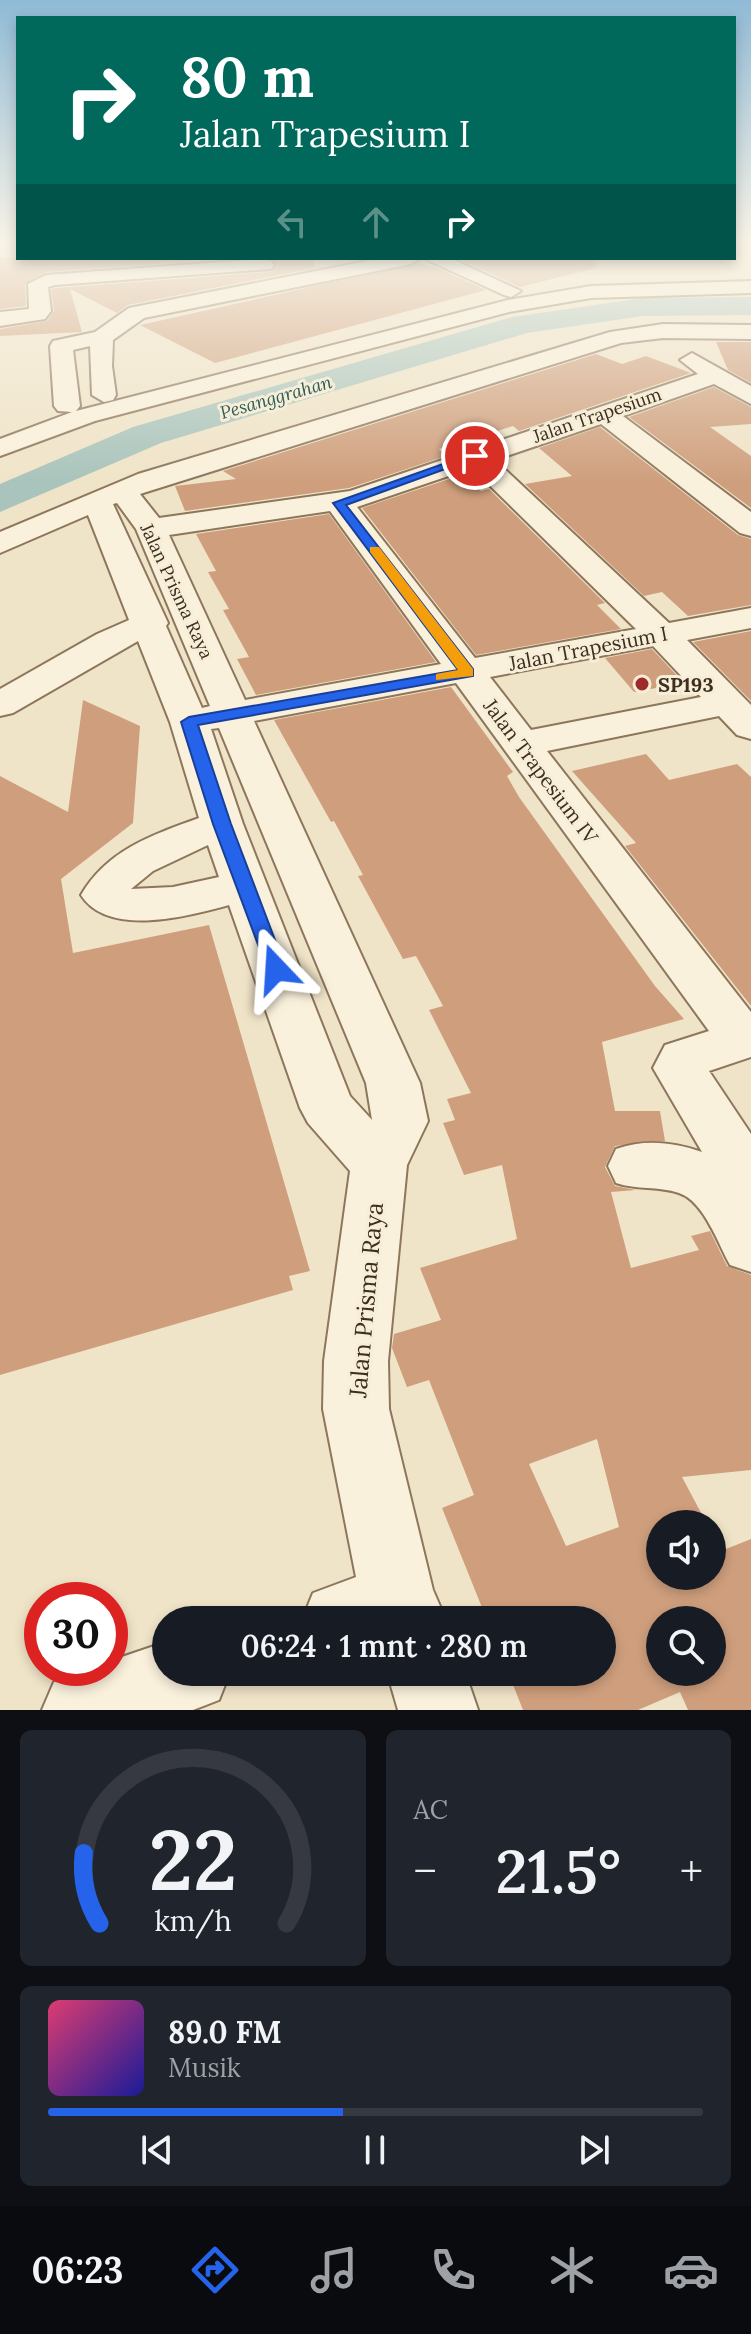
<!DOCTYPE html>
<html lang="id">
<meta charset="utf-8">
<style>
:root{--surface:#171b24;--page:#20242c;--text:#f1f3f6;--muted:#9ea1a6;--line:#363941;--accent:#2563eb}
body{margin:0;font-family:Lora,serif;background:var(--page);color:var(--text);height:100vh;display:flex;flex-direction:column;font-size:30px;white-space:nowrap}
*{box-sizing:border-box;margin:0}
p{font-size:26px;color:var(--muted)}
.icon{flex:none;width:44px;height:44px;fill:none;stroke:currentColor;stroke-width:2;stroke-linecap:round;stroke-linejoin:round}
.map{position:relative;height:1710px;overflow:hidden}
.side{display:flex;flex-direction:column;gap:20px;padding:20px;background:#0d0f14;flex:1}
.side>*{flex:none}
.top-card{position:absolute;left:16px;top:16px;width:720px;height:244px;border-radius:0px;box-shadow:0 4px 12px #0003;background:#00695c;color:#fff;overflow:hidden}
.controls{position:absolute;left:646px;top:1510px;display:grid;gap:16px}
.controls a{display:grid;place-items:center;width:80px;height:80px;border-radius:50%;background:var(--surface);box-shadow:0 4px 12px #0003;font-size:40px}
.speed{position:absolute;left:24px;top:1582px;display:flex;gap:16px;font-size:40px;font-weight:700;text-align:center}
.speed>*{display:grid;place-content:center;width:104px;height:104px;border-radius:50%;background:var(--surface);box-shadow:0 4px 12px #0003;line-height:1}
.speed .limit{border:12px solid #d22;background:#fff;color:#111}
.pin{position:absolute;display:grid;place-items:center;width:68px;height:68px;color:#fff;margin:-34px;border:4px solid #fff;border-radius:50%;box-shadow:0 2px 8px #0007}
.me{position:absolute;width:88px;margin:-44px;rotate:340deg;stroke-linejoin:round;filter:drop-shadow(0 0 6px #0008)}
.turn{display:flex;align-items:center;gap:28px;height:168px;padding:0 32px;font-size:36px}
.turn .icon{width:104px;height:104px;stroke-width:2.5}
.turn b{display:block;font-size:56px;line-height:68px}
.lanes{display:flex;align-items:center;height:76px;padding:0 32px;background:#0003;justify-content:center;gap:40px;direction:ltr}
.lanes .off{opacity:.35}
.big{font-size:60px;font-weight:600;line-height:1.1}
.side .card{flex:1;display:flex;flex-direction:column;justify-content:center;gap:12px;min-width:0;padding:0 28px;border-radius:12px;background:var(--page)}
.side .dial{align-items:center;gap:0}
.dial svg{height:208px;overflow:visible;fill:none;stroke:var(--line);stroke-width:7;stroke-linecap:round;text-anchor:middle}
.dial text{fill:var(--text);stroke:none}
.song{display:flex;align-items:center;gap:24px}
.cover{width:96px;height:96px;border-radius:12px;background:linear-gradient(135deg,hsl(340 70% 55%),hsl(240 70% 35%))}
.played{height:8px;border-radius:4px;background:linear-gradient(90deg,var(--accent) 45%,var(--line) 45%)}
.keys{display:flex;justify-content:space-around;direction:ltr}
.heat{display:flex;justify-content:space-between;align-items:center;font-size:44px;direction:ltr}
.side .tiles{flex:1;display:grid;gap:20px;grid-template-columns:1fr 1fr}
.card:last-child{grid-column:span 2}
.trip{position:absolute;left:152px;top:1606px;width:464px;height:80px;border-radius:40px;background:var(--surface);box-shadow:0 4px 12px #0003;font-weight:600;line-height:80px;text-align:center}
.menu{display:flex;height:128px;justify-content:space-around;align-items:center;background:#090b0e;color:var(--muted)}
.menu .icon{width:56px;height:56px}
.menu .selected{color:var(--accent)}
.menu b{font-size:36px;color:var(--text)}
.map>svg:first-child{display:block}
</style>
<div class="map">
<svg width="751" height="1710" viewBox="0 0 751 1710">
<rect width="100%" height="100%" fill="#f0e4c8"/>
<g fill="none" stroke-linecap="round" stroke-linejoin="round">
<!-- river -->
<polygon fill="#a9c4bc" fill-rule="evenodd" points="751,297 751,315 643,316 527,333 161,443 0,512 0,484 133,427 512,317 643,298"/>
</g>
<!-- building -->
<g fill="#cf9f7d" fill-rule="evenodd">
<polygon points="0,258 237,258 46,272 25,284 26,306 0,309"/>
<polygon points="271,258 314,258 314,268 128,305 117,313 70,289 82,332 0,336 0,329 47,321 54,311 51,289 56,288 271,272 277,265"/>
<polygon points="457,258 595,258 596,268 520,287"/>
<polygon points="418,263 440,269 486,290 215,363 140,325"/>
<polygon points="716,342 751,342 751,383 728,370"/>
<polygon points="596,354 622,364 646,356 691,373 519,431 513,426 439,449 446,456 349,488 185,511 175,486 236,479 223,471"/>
<polygon points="714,387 751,407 751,424 710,427 751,456 751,508 629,417"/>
<polygon points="600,427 738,535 751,539 751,605 688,616 662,592 644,596 525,484 572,476 539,448"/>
<polygon points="464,474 481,491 489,489 605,603 597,605 621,629 476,655 362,508"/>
<polygon points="329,514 436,662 256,695 237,659 249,657 223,610 229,609 208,572 216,571 196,534"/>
<polygon points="751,631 751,701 693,642"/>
<polygon points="652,649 684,683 634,692 605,658"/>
<path d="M451,687L513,772L507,776L519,797L655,986L684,1019L602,1042L615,1111H660L665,1141L615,1146L605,1167L615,1186L636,1190L611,1192L631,1268L699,1250L691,1236L710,1231L727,1266L751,1275V1470L682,1477L707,1524H660V1576H712V1534L721,1551L751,1539V1710H688L680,1692L638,1710H523L508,1672H602V1620H487L442,1508L474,1495L429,1380L407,1387L392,1348L394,1334L441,1320L420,1268L517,1239L502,1165L464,1175L443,1123L455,1120L447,1099L471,1093L429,1010L443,1006L416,956L403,959L358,876L363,875L334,821L331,822L274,720ZM597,1439L619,1527L566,1546L529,1464ZM660,1620H712V1672H660Z"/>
<polygon points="83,700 140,726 133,823 61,879 73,953 209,925 310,1271 289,1276 293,1290 0,1375 0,776 68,812"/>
<polygon points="646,754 669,780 737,764 751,777 751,1006 625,846 636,843 572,771"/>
</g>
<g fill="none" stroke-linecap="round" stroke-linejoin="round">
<!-- minor casing -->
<g stroke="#8d765c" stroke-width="4">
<g id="minor">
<polygon points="382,258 421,258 411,264 144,318 113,340 112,366 116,395 113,400 104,402 92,395 90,346 73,350 80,406 76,411 508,300 591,286 751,281 751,293 591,298 509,312 95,421 0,456 0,439 72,412 58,411 54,406 50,346 53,341 95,332 129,308"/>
<polygon points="423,258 450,258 521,291 511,297 504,295"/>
<polygon points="264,259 271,261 274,265 271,269 55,285 48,287 51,311 45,319 0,326 0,312 29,309 28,284 46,275"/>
<path d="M663,324L751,325V339L663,338L621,343L140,494L159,518L350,491L698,374L680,360L692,353L751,386V404L714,384L623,416L751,512V536L740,533L601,424L495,460L669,623L751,608V628L687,640L751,705V739L737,735L719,716L547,751L751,1012V1057L709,1071L751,1134V1272L730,1265C718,1244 704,1201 679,1193C658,1186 637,1190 616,1183L608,1166L616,1149C645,1139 673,1142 702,1152L653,1068L665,1045L709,1031L456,683L254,721L420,1083L428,1121L407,1165L388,1361L389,1409L433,1590L446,1620H302L313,1593L356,1577L323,1409L324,1361L350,1171L308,1123L300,1108L229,905C189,916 108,938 81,895C107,850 152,835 199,818L170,722L138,641L13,713L0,716V689L97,634L129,620L88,515L0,553V532L138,474L610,332ZM472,468L636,629L475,658L357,507ZM117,503L136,529L210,706L202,708L166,626L168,623L113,504ZM330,511L441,664L245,700L169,535ZM653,646L701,697L531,730L490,677ZM219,728L366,1083L372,1120L350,1096L243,824L211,729ZM208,845L219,877L173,887L131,889L153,871Z"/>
<polygon points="166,1642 166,1672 230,1672 219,1700 193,1710 42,1710 54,1682 89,1668 110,1668 110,1661"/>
<polygon points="387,1672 465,1672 478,1710 398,1710"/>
</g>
</g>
<!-- minor -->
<use href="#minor" fill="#faf1dc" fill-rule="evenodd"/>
</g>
<!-- sky -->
<linearGradient id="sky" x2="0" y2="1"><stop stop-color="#8fbad6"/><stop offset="0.5" stop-color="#f8f3e6"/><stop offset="1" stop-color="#f8f3e6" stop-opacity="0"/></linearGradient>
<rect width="751" height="482" fill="url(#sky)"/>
<!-- route -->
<polygon fill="#2563eb" stroke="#184099" stroke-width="2" points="471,454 481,456 346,505 473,669 473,676 198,725 231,824 286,969 283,974 269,974 213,824 181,722 189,717 458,670 333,503"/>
<!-- slow -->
<polygon fill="#f59e0b" points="370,547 379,547 473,669 473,676 436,680 436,674 458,670 370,552"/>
<!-- markers -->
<circle fill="#9e2a2b" stroke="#f7eed8" stroke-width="3" cx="642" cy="684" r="8"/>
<g text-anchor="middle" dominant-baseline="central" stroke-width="6" stroke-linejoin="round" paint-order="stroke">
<!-- far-water labels -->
<g font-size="18" font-style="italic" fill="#2f5d5a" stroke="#f7eed8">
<text transform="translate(276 397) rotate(-16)">Pesanggrahan</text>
</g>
<!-- far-street labels -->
<g font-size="18" fill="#3d2e20" stroke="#f7eed8">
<text transform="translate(597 415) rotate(-19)">Jalan Trapesium</text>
<text transform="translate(177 591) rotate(65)">Jalan Prisma Raya</text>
</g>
<!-- street labels -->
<g font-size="20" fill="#3d2e20" stroke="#f7eed8">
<text transform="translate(588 648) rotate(-11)">Jalan Trapesium I</text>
<text transform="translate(541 771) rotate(53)">Jalan Trapesium IV</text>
</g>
<!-- poi labels -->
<g font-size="20" font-weight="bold" fill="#3d2e20" stroke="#f7eed8" text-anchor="start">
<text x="658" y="684">SP193</text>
</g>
<!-- near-street labels -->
<g font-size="24" fill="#3d2e20" stroke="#f7eed8">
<text transform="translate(366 1300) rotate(-85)">Jalan Prisma Raya</text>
</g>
</g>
</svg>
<div class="controls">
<a><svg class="icon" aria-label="sound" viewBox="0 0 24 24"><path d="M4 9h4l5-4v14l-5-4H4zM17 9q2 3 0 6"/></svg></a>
<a><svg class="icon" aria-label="search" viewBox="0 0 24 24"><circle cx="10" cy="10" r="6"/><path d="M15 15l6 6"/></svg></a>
</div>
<div class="speed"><div class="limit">30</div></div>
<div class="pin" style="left:475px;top:456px;background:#d93025"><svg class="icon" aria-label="arrive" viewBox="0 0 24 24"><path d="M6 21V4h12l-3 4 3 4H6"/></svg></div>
<svg class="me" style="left:276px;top:969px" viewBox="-20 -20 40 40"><path d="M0-17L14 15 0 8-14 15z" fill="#2563eb" stroke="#fff" stroke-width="4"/></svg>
<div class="trip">06:24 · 1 mnt · 280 m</div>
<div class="top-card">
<div class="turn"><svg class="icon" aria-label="right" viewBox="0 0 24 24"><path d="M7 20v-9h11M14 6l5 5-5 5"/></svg><div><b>80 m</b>Jalan Trapesium I</div></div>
<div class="lanes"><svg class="icon off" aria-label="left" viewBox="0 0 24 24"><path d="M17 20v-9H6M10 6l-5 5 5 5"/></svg><svg class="icon off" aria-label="ahead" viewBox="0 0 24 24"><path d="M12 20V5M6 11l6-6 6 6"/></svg><svg class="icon" aria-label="right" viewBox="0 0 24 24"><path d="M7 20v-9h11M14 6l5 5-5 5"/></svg></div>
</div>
</div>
<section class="side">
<div class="tiles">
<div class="card dial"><svg viewBox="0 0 100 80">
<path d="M14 69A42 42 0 1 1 86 69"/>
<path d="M14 69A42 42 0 0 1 8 42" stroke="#2563eb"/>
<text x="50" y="56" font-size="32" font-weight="700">22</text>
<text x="50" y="72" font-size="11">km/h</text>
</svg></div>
<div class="card"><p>AC</p>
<div class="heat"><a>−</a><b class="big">21.5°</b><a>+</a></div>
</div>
<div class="card">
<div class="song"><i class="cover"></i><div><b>89.0 FM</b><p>Musik</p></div></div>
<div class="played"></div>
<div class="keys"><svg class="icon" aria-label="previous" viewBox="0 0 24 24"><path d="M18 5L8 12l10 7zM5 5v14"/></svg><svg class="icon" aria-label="pause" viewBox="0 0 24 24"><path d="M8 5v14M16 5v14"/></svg><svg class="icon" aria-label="next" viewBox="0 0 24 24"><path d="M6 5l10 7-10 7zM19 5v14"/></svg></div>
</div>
</div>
</section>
<nav class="menu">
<b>06:23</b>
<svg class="icon selected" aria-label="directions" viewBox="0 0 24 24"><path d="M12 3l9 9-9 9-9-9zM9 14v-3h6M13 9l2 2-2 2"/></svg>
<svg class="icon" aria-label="music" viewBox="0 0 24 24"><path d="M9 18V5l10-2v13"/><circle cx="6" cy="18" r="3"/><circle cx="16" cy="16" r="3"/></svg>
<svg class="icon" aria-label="phone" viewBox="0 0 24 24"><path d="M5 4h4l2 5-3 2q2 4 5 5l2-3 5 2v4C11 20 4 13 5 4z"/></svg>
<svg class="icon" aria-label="climate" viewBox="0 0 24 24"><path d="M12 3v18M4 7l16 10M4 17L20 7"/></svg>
<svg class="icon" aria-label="car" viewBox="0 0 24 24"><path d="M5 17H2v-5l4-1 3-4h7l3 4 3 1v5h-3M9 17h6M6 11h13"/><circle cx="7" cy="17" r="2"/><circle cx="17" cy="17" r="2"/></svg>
</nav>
